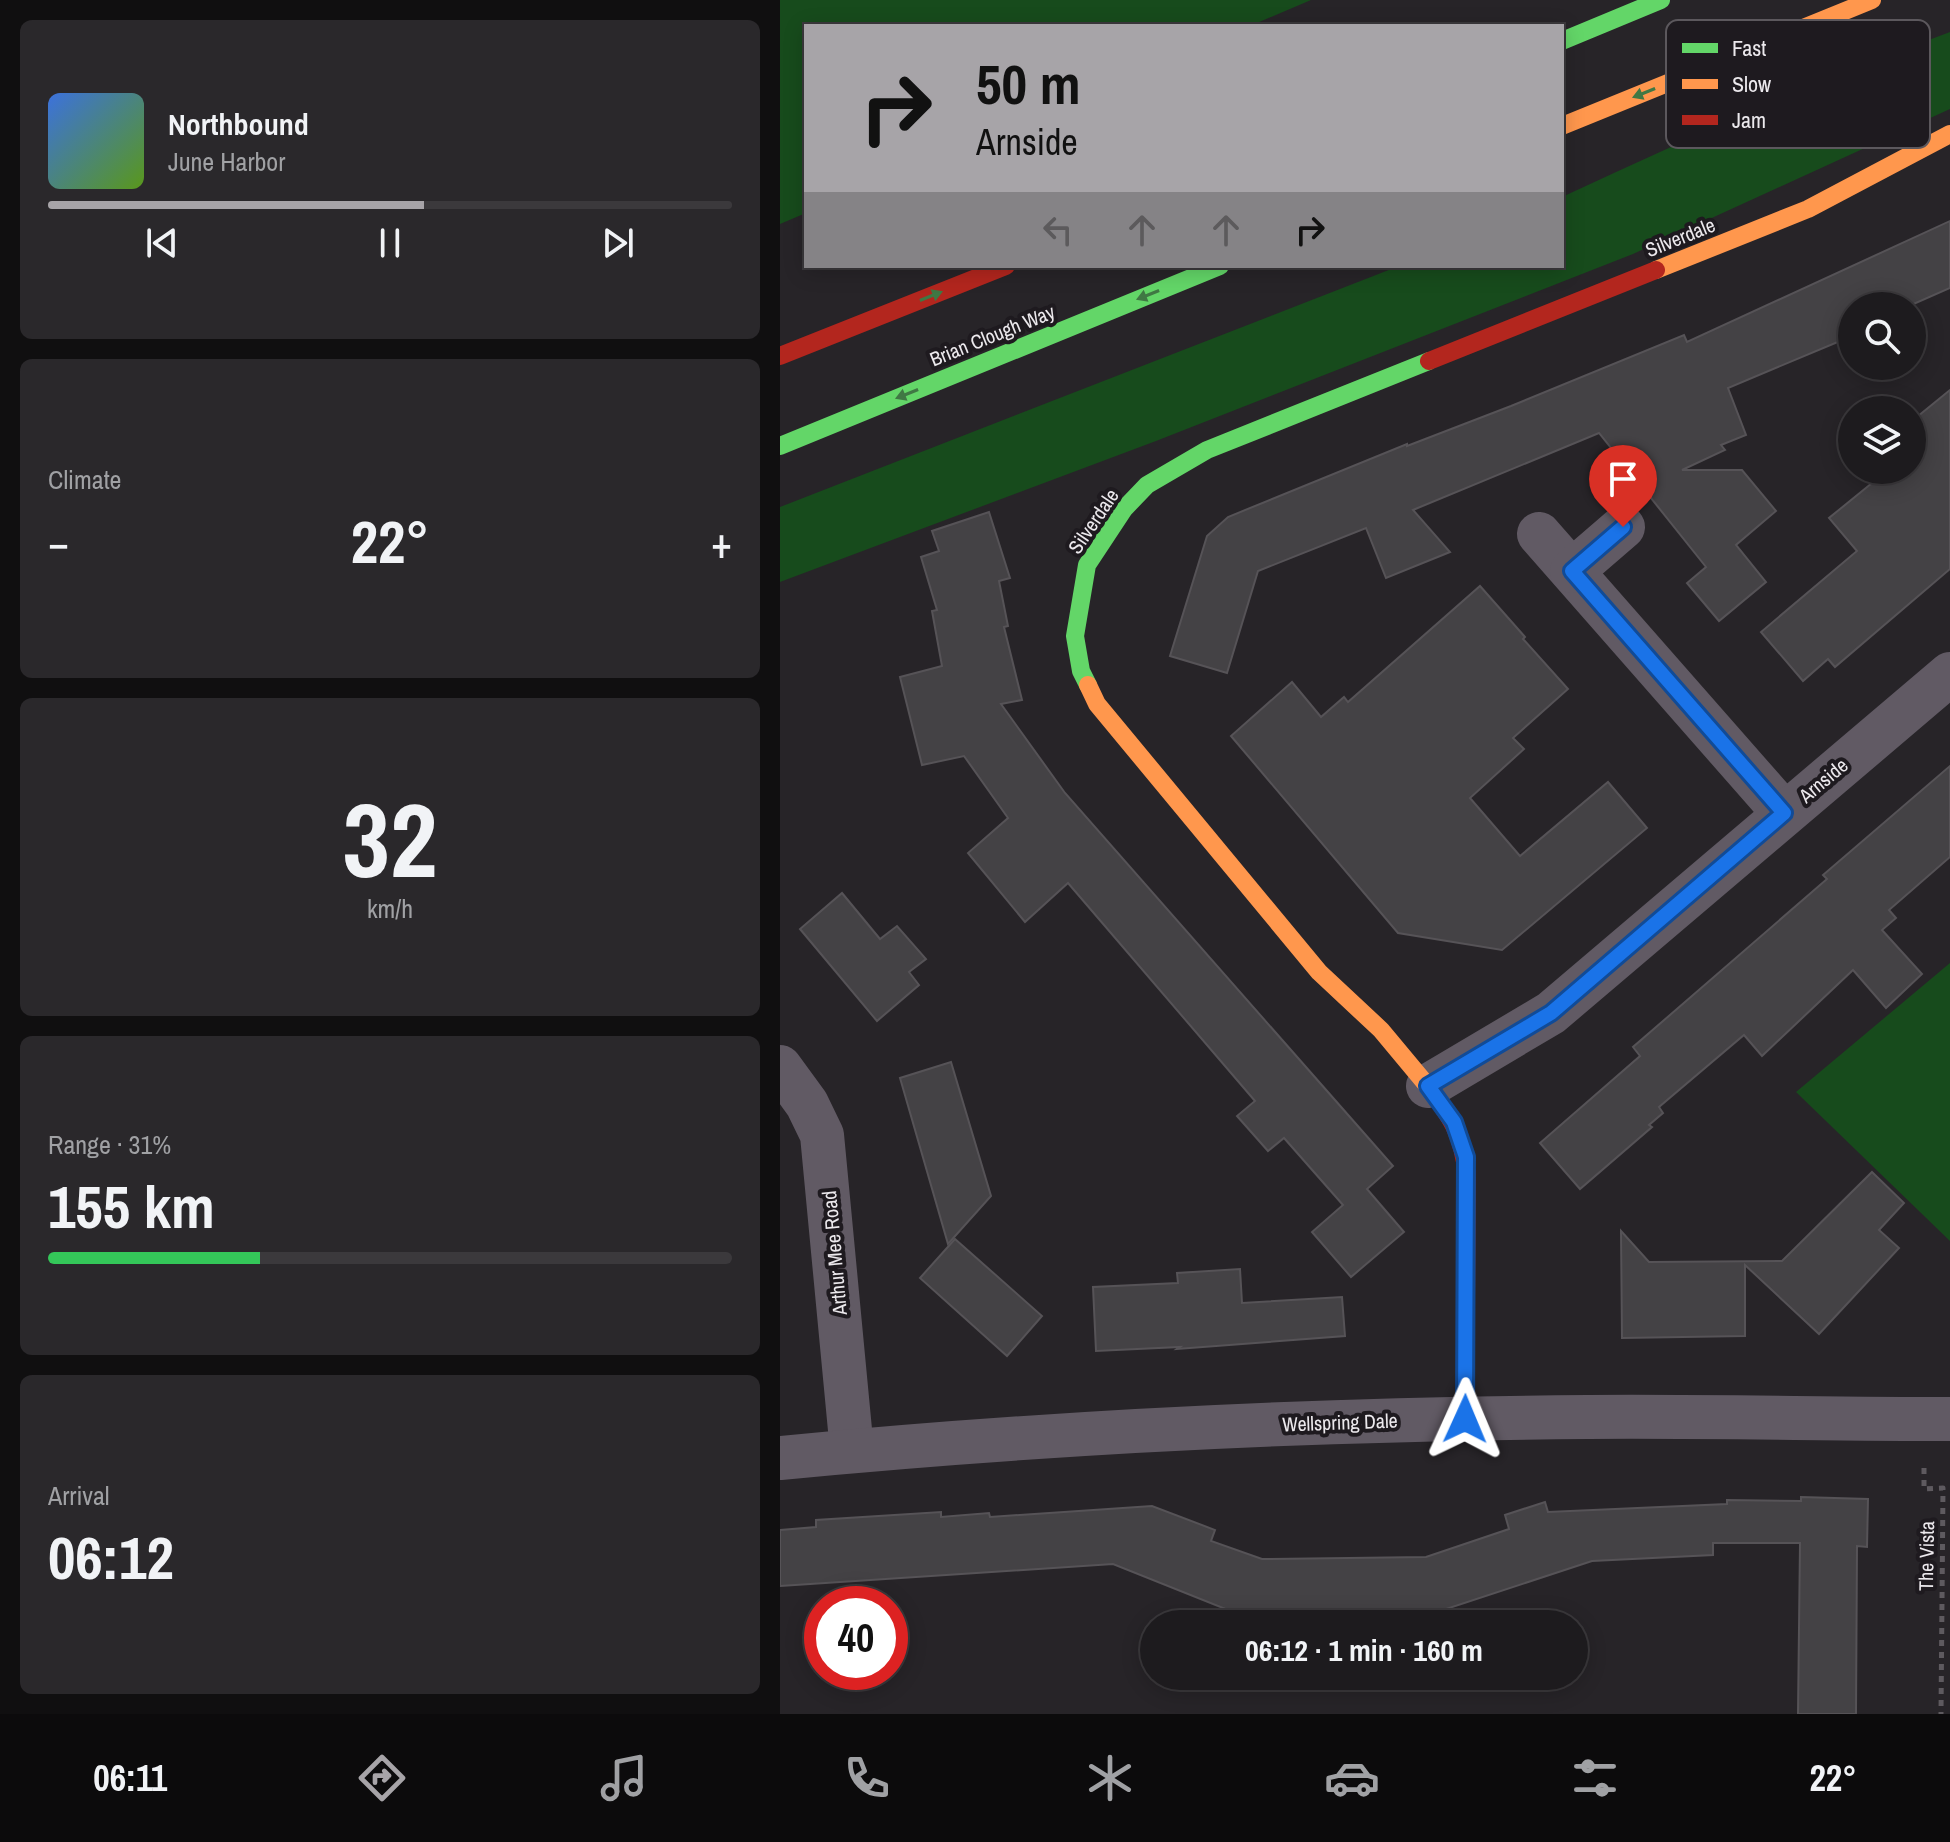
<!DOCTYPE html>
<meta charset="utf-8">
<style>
:root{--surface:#1d1b1e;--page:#2a282b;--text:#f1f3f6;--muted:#a0a1a4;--line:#3b393c;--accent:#a7a4a8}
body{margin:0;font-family:"Archivo Narrow",sans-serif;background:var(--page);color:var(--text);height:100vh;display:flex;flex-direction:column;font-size:30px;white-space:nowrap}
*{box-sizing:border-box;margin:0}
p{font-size:26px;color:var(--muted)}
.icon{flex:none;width:44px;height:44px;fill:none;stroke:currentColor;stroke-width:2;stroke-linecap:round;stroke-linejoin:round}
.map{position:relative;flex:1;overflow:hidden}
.sheet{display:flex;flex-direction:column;gap:20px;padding:20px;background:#100f10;width:780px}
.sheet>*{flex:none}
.hud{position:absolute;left:24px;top:24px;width:760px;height:244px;border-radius:0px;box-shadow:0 4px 20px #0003,0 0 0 2px var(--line);background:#a7a4a8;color:#111;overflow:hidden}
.tools{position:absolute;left:1058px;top:292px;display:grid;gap:16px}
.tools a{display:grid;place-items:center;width:88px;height:88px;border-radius:50%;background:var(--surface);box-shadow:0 4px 20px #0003,0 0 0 2px var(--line);font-size:40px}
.speed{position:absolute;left:24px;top:1586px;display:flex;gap:16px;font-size:40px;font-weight:700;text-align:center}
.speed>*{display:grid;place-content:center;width:104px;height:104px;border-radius:50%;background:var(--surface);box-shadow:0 4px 20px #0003,0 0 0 2px var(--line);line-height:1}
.speed .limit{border:12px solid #d22;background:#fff;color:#111}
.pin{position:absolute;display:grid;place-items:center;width:68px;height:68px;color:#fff;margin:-82px -34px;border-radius:50% 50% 50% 0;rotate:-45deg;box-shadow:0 0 8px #0007}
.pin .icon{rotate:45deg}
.me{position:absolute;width:88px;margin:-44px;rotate:1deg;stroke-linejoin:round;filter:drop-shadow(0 0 6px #0008)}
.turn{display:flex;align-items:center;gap:28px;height:168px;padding:0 40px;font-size:36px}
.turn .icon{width:104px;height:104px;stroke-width:2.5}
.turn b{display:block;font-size:56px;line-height:68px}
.lanes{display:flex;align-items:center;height:76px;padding:0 40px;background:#0003;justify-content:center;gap:40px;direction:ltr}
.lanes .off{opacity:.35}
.big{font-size:60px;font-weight:700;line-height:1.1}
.sheet .card{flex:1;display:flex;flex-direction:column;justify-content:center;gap:12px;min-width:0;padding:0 28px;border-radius:12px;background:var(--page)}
.sheet .dial{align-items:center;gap:0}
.dial b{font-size:104px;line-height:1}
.song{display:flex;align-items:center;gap:24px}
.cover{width:96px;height:96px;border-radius:12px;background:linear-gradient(135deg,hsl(220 70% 55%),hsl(90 70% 35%))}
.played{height:8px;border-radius:4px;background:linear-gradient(90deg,var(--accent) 55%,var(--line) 55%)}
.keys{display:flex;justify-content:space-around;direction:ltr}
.heat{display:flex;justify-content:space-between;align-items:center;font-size:44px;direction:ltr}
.charge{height:12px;border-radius:6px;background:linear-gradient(90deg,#34c759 31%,var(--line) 0)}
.trip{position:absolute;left:360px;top:1610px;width:448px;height:80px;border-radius:40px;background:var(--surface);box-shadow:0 4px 20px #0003,0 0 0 2px var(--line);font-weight:700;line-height:80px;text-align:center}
.menu{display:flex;height:128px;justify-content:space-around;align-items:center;background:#0c0b0c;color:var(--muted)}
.menu .icon{width:56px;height:56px}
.menu .current{color:var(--accent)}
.menu b{font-size:36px;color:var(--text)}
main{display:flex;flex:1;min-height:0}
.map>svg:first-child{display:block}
</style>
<main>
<section class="sheet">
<div class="card">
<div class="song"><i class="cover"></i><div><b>Northbound</b><p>June Harbor</p></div></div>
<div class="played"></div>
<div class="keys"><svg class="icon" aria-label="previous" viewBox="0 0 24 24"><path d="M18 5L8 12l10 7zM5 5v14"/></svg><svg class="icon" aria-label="pause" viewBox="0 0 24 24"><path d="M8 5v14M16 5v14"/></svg><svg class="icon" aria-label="next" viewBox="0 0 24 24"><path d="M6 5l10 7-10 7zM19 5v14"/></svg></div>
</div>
<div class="card"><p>Climate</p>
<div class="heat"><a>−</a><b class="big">22°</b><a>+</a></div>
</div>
<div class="card dial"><b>32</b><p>km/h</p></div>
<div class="card"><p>Range · 31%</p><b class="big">155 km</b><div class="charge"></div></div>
<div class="card"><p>Arrival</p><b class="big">06:12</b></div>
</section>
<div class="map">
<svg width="1170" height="1714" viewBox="0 0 1170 1714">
<rect width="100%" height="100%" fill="#272428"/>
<!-- green -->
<g fill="#174b1c">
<polygon points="0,0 531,0 470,26 26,26 26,213 0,224"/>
<path d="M1170,32V109L853,254L376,441L0,582V507L619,266H782V197C909,138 1038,80 1170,32Z"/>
<polygon points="1170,963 1170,1241 1016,1092"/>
</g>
<!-- building -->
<g fill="#444245" stroke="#565357" stroke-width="2">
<polygon points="1170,221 1170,288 1129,306 1072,306 1072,336 948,388 966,435 941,445 945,450 902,470 962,470 996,511 956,545 986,582 939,621 907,583 926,567 819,433 633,510 670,552 606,578 586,528 478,571 447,673 390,656 427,536 448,517 627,444 627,446 731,406 904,335 907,342"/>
<polygon points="1170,390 1170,569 1055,667 1048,659 1023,681 981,632 1077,551 1049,518 1108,470 1132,470 1132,421"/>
<polygon points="209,512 230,578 219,581 228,626 224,627 242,700 221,704 285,793 613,1166 587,1189 624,1232 571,1277 532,1232 563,1205 504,1138 488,1151 457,1116 475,1101 288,883 245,922 188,853 228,818 184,756 142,765 120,677 162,666 152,611 157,610 141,557 159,551 152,531"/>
<polygon points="700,586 745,637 743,639 788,689 733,738 744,749 690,798 740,856 828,782 867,828 722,950 618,933 451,736 512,682 541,717 564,697 568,702"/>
<polygon points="1170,766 1170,857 1109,910 1116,918 1102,930 1142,974 1106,1008 1073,970 982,1056 964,1035 879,1107 883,1113 869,1125 872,1127 800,1189 760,1143 860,1056 853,1047 1047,879 1043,875"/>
<polygon points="62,893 100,939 117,926 146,959 129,972 139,985 97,1021 20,929"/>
<polygon points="171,1062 211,1196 168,1244 120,1078"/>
<polygon points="1092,1172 1124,1203 1099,1230 1119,1248 1039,1334 965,1265 965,1336 842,1338 841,1231 869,1262 1002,1261"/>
<polygon points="175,1239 262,1316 227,1356 140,1278"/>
<polygon points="460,1269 462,1303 562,1297 565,1336 397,1349 400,1347 316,1351 313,1287 398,1283 397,1273"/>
<polygon points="1021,1497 1088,1499 1087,1547 1077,1546 1076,1714 1018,1714 1020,1543 933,1543 933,1555 812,1561 651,1614 468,1618 333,1564 0,1586 0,1530 36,1527 36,1520 161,1512 161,1517 209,1513 210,1517 372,1506 435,1530 431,1541 482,1559 646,1557 729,1529 725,1515 765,1502 768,1512 947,1504 947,1500 1021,1501"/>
</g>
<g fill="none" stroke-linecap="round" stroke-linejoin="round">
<!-- path -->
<polyline stroke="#5e5a5f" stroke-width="5" stroke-dasharray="6 6" stroke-linecap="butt" points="1144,1468 1144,1489 1163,1488 1161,1714"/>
<!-- street -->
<g stroke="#615a64" stroke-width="44">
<polyline points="759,534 1004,813"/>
<polyline points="792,571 843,527"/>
<polyline points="0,1067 27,1104 42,1135 72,1451"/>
<polyline points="648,1086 771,1013 1170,674"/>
<path d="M0,1458C269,1432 538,1419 808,1417C928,1416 1049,1419 1170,1419"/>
</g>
<!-- fast -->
<g stroke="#63d668" stroke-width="18">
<polyline points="782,41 881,0"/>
<polyline points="0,446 440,266"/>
<polyline points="308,685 301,671 295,636 307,565 344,509 367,485 427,450 649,361"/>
</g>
<!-- slow -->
<g stroke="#ff974d" stroke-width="18">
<polyline points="782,126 1092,0"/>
<polyline points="876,270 1028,209 1170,134"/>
<polyline points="308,685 317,704 539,972 601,1030 651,1090"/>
</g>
<!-- jam -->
<g stroke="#b3261e" stroke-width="18">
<polyline points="0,356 226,266"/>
<polyline points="649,361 876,270"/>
<path d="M651,1090C674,1122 682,1135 687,1175L685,1419"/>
</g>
</g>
<!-- one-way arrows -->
<defs><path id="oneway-solid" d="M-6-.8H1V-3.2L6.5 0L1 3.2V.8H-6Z" transform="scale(2)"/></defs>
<g fill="#407844">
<use href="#oneway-solid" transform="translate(864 93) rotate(158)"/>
<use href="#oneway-solid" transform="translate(368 295) rotate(158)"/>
<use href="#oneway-solid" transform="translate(151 296) rotate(-22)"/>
<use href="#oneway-solid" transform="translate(127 394) rotate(158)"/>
</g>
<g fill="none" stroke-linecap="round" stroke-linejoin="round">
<!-- route casing -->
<g stroke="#114b97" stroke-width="20">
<polyline id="route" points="685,1419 686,1157 674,1122 648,1086 771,1013 1004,813 792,571 843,527"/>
</g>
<!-- route -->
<use href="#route" stroke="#1a73e8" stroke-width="14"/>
</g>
<g text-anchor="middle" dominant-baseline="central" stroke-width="8" stroke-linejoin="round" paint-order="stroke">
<!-- street labels -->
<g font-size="20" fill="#ece9ed" stroke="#1e1a1f">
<text transform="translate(900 237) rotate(-22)">Silverdale</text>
<text transform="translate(212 335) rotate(-22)">Brian Clough Way</text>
<text transform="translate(313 521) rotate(-56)">Silverdale</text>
<text transform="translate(1043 780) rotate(-40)">Arnside</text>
<text transform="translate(54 1253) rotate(-95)">Arthur Mee Road</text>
<text transform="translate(560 1422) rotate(-2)">Wellspring Dale</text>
<text transform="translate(1146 1556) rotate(-89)">The Vista</text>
</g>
</g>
<!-- legend -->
<rect x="886" y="20" width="264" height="128" rx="12" fill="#1e1a1f" stroke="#5c585d" stroke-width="2"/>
<rect x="902" y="43" width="36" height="10" fill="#63d668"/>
<rect x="902" y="79" width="36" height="10" fill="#ff974d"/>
<rect x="902" y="115" width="36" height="10" fill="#b3261e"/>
<g font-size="22" fill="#ece9ed">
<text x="952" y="56">Fast</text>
<text x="952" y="92">Slow</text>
<text x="952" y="128">Jam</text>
</g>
</svg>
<div class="tools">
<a><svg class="icon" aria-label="search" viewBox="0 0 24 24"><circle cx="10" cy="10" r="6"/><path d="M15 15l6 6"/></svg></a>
<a><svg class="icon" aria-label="layers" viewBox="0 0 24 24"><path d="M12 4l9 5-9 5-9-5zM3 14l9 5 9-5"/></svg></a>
</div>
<div class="speed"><div class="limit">40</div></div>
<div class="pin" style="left:843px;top:527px;background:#d93025"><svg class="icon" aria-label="arrive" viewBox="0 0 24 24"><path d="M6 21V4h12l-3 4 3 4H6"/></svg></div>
<svg class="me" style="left:685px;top:1419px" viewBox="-20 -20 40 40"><path d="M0-17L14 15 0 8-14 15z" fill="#1a73e8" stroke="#fff" stroke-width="4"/></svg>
<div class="trip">06:12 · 1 min · 160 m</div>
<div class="hud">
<div class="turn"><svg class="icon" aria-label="right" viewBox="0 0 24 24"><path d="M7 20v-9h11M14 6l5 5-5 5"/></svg><div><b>50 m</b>Arnside</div></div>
<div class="lanes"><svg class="icon off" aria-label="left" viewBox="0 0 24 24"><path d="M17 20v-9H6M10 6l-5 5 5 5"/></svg><svg class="icon off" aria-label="ahead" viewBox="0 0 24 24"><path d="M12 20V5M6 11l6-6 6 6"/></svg><svg class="icon off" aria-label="ahead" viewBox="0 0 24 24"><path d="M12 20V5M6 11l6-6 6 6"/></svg><svg class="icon" aria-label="right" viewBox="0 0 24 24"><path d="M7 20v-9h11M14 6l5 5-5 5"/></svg></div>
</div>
</div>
</main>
<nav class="menu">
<b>06:11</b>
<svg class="icon current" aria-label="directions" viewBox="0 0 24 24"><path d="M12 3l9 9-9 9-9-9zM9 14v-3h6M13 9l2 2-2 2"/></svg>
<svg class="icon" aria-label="music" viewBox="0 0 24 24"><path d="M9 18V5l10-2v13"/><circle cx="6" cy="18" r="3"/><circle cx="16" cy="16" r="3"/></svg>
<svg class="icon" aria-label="phone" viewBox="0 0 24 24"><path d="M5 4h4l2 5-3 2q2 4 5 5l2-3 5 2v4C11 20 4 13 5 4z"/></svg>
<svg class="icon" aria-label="climate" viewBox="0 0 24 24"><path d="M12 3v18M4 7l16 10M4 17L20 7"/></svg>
<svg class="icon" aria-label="car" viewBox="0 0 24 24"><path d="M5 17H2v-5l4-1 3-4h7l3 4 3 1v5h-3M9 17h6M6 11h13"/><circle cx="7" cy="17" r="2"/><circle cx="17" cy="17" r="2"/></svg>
<svg class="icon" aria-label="filters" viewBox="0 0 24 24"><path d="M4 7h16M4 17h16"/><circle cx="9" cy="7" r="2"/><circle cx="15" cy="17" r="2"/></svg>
<b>22°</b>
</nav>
